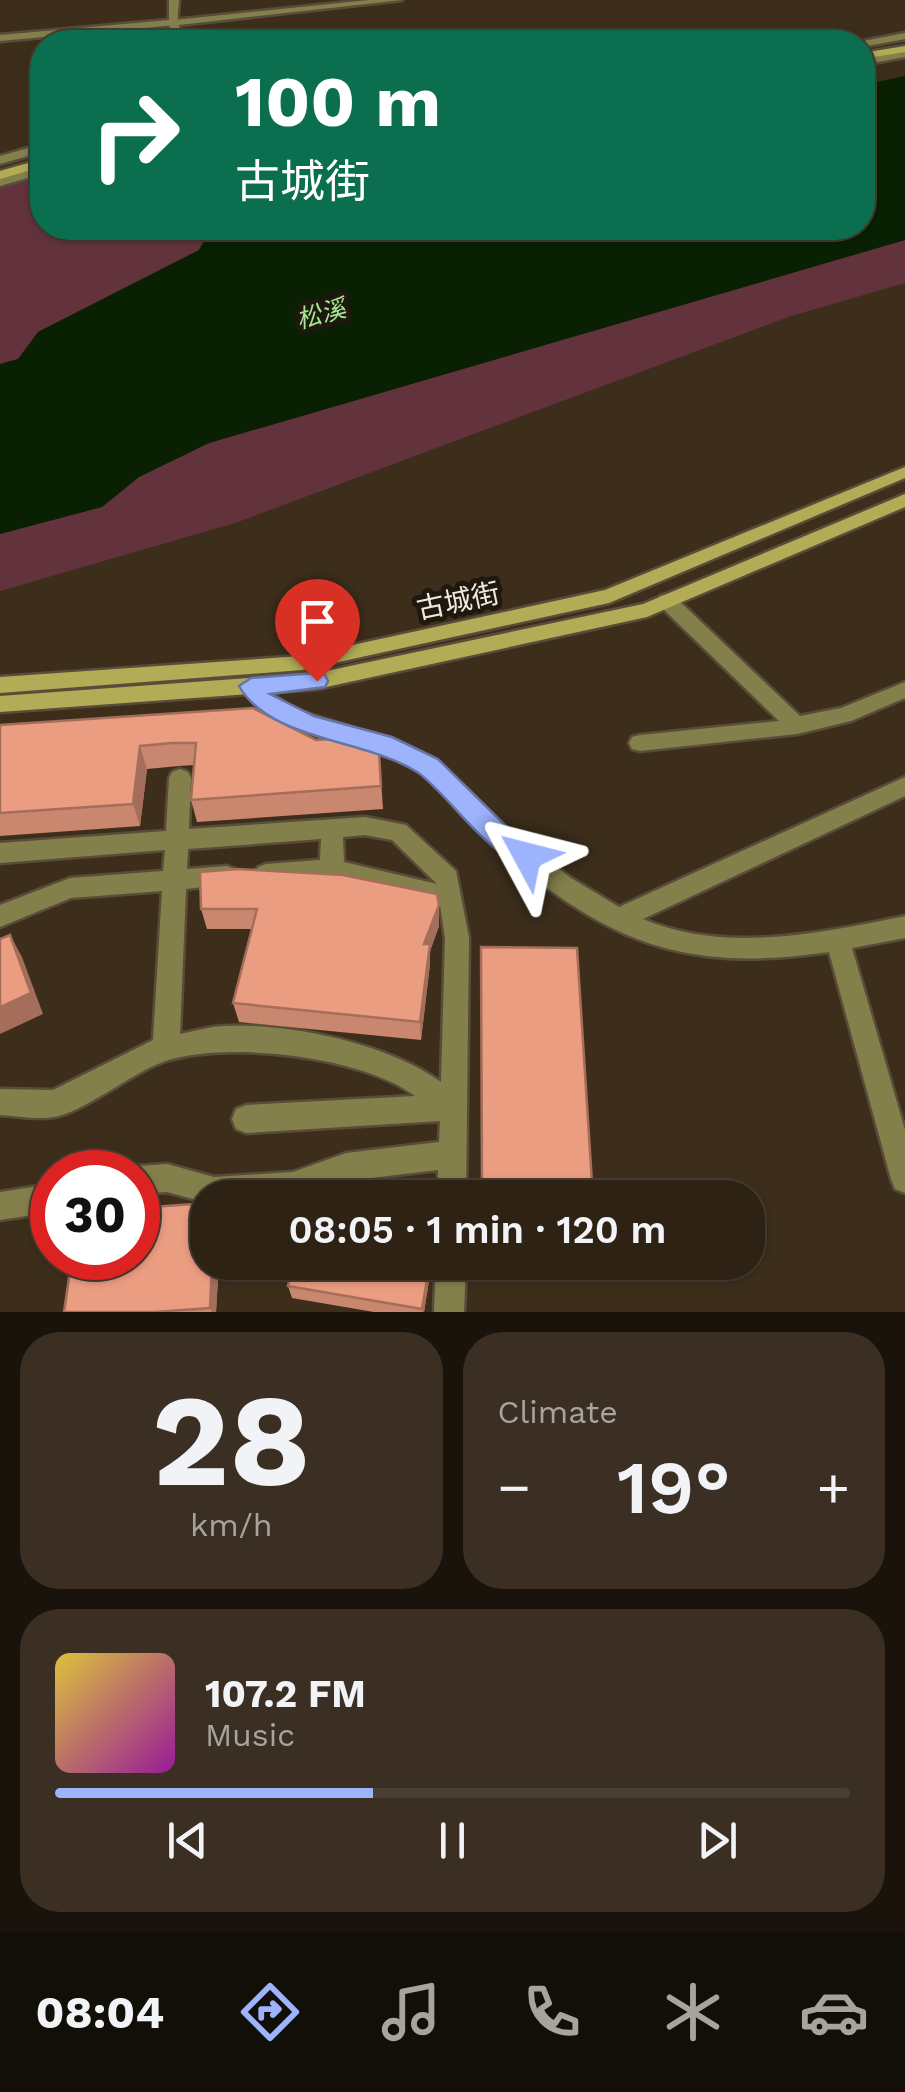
<!DOCTYPE html>
<meta charset="utf-8">
<style>
:root{--surface:#2e2214;--page:#3a2f22;--text:#f1f3f6;--muted:#a7a4a0;--line:#493f34;--accent:#9db4fd}
body{margin:0;font-family:"Work Sans","Noto Sans SC",sans-serif;background:var(--page);color:var(--text);height:100vh;display:flex;flex-direction:column;font-size:38px;white-space:nowrap}
*{box-sizing:border-box;margin:0}
p{font-size:32px;color:var(--muted)}
.icon{flex:none;width:55px;height:55px;fill:none;stroke:currentColor;stroke-width:2;stroke-linecap:round;stroke-linejoin:round}
.map{position:relative;height:1312px;overflow:hidden}
.panel{display:flex;flex-direction:column;gap:20px;padding:20px;background:#19130b;flex:1}
.panel>*{flex:none}
.banner{position:absolute;left:30px;top:30px;width:845px;height:210px;border-radius:40px;box-shadow:0 2px 8px #0004,0 0 0 2px var(--line);background:#0b6e4f;color:#fff;overflow:hidden}
.speed{position:absolute;left:30px;top:1150px;display:flex;gap:20px;font-size:50px;font-weight:700;text-align:center}
.speed>*{display:grid;place-content:center;width:130px;height:130px;border-radius:50%;background:var(--surface);box-shadow:0 2px 8px #0004,0 0 0 2px var(--line);line-height:1}
.speed .limit{border:15px solid #d22;background:#fff;color:#111}
.pin{position:absolute;display:grid;place-items:center;width:85px;height:85px;color:#fff;margin:-102px -42px;border-radius:50% 50% 50% 0;rotate:-45deg;box-shadow:0 0 10px #0007}
.pin .icon{rotate:45deg}
.me{position:absolute;width:110px;margin:-55px;rotate:308deg;stroke-linejoin:round;filter:drop-shadow(0 0 8px #0008)}
.turn{display:flex;align-items:center;gap:35px;height:210px;padding:0 40px;font-size:45px}
.turn .icon{width:130px;height:130px;stroke-width:2.5}
.turn b{display:block;font-size:70px;line-height:85px}
.big{font-size:75px;font-weight:600;line-height:1.1}
.panel .card{flex:1;display:flex;flex-direction:column;justify-content:center;gap:15px;min-width:0;padding:0 35px;border-radius:40px;background:var(--page)}
.panel .dial{align-items:center;gap:0}
.dial b{font-size:130px;line-height:1}
.song{display:flex;align-items:center;gap:30px}
.cover{width:120px;height:120px;border-radius:15px;background:linear-gradient(135deg,hsl(50 70% 55%),hsl(300 70% 35%))}
.played{height:10px;border-radius:5px;background:linear-gradient(90deg,var(--accent) 40%,var(--line) 40%)}
.keys{display:flex;justify-content:space-around;direction:ltr}
.heat{display:flex;justify-content:space-between;align-items:center;font-size:55px;direction:ltr}
.panel .tiles{flex:1;display:grid;gap:20px;grid-template-columns:1fr 1fr}
.card:last-child{grid-column:span 2}
.trip{position:absolute;left:190px;top:1180px;width:575px;height:100px;border-radius:40px;background:var(--surface);box-shadow:0 2px 8px #0004,0 0 0 2px var(--line);font-weight:600;line-height:100px;text-align:center}
.menu{display:flex;height:160px;justify-content:space-around;align-items:center;background:#120e08;color:var(--muted)}
.menu .icon{width:70px;height:70px}
.menu .selected{color:var(--accent)}
.menu b{font-size:45px;color:var(--text)}
.map>svg:first-child{display:block}
</style>
<div class="map">
<svg width="905" height="1312" viewBox="0 0 905 1312">
<rect width="100%" height="100%" fill="#3d2e1b"/>
<!-- green -->
<g fill="#63333d">
<polygon points="42,171 42,228 184,228 188,240 205,237 199,250 38,332 18,359 0,364 0,184"/>
<polygon points="905,240 905,283 791,316 235,523 0,591 0,534 102,507 139,477 209,443"/>
</g>
<!-- water -->
<polygon fill="#092002" points="905,76 905,240 209,443 139,477 102,507 0,534 0,364 18,359 38,332 199,250 204,242 292,228 862,228 863,85"/>
<g fill="none" stroke-linecap="round" stroke-linejoin="round">
<!-- minor casing -->
<g stroke="#5a4c3a" stroke-width="5">
<g id="minor">
<polygon points="369,0 402,0 179,25 182,42 172,42 169,23 174,20"/>
<polygon points="667,594 674,596 800,716 841,708 905,682 905,698 851,721 797,734 640,751 632,749 629,743 632,737 640,735 779,721 660,606 657,601 660,596"/>
<path d="M251,678L293,709L391,740L436,760L506,828L571,878L619,907L905,777V796L643,919C725,954 821,933 905,916V938L852,948L905,1130V1193L895,1189L891,1179L829,952C678,974 604,940 491,843C465,820 446,787 415,769C362,739 276,743 241,686L244,681Z"/>
<path d="M180,769L188,772L191,778L189,829L365,817L406,825L456,871L469,938L466,1198H438V1170L346,1181L301,1198H208V1203L167,1192L138,1194V1172H127L138,1166L167,1164L214,1177L293,1172L346,1153L439,1142L440,1121L246,1133L236,1129L232,1119L236,1109L246,1105L415,1096C362,1056 225,1040 163,1062C132,1073 82,1113 54,1117C37,1120 17,1116 0,1115V1089L53,1090L153,1040L162,891L71,898L0,927V905L70,878L163,871L165,850L0,863V843L166,831L169,778L172,772ZM365,835L392,840L437,884L344,862L343,837ZM321,839L320,860L266,864L258,867L254,874L258,881L266,884L332,879L440,905L445,938L441,1082C388,1044 291,1023 226,1026C211,1026 195,1031 180,1034L186,889L235,883L239,876L235,869L227,866L187,869L188,849Z"/>
<polygon points="52,1184 52,1212 0,1220 0,1192"/>
<polygon points="436,1262 466,1262 464,1312 434,1312"/>
</g>
</g>
<!-- tertiary casing -->
<g stroke="#5a4c3a" stroke-width="5">
<g id="tertiary">
<polygon points="169,0 179,0 177,25 0,41 0,35 169,20"/>
<polygon points="905,33 905,39 862,47 862,42 858,42"/>
<polygon points="905,51 905,57 862,65 862,59"/>
<polygon points="42,144 42,152 0,164 0,156"/>
<polygon points="42,166 42,174 0,186 0,178"/>
</g>
</g>
<!-- secondary casing -->
<g stroke="#5a4c3a" stroke-width="5">
<g id="secondary">
<polygon points="905,46 905,52 862,59 862,53"/>
<polygon points="42,159 42,167 0,179 0,171"/>
<polygon points="905,467 905,478 609,603 302,670 0,693 0,677 302,656 605,590"/>
<polygon points="905,494 905,507 647,617 317,689 0,712 0,696 317,673 643,604"/>
</g>
</g>
<!-- minor -->
<use href="#minor" fill="#83804c" fill-rule="evenodd"/>
<!-- tertiary -->
<use href="#tertiary" fill="#83804c" fill-rule="evenodd"/>
<!-- secondary -->
<use href="#secondary" fill="#b1ac55" fill-rule="evenodd"/>
</g>
<!-- wall -->
<g fill="#ca876f">
<polygon points="0,725 316,740 378,736 383,809 197,822 191,800 194,765 179,766 147,769 140,826 0,836"/>
<polygon points="439,905 439,926 430,951 430,964 421,1040 239,1022 233,1003 252,929 207,929 201,909"/>
<polygon points="481,947 592,1183 589,1198 481,1198"/>
<polygon points="208,1262 219,1262 216,1312 64,1312"/>
<polygon points="432,1262 424,1312 374,1312 292,1298 288,1286"/>
</g>
<!-- shaded-wall -->
<g fill="#a46e5a">
<polygon points="140,746 147,769 140,826 133,804"/>
<polygon points="439,905 439,926 430,951 430,964 421,1040 420,1022 424,944"/>
<polygon points="10,935 22,957 43,1014 0,1034 0,1007"/>
<polygon points="212,1262 219,1262 216,1312 212,1312 210,1308"/>
<polygon points="430,1262 432,1262 424,1312 422,1312"/>
</g>
<!-- building -->
<g fill="#eb9d81" stroke="#a46e5a" stroke-width="2.5">
<polygon points="253,708 316,740 378,736 381,786 191,800 196,743 172,743 140,746 133,804 0,813 0,725"/>
<polygon points="237,869 343,875 437,894 439,905 424,944 430,944 420,1022 233,1003 257,909 201,909 200,872"/>
<polygon points="10,935 31,993 0,1007 0,939"/>
<polygon points="481,947 577,948 592,1183 482,1182"/>
<polygon points="312,1183 403,1198 308,1198"/>
<polygon points="208,1203 208,1262 212,1262 210,1308 155,1312 64,1312 72,1258 138,1258 138,1208"/>
<polygon points="293,1262 430,1262 422,1309 288,1286"/>
</g>
<!-- route -->
<path fill="#9db4fd" stroke="#6675a4" stroke-width="2.5" d="M317,673L325,675L328,681L325,687L270,694L314,716L392,737L438,759L506,826L536,848L540,856L536,863C501,876 446,790 417,772C366,739 270,741 239,686L251,678Z"/>
<g text-anchor="middle" dominant-baseline="central" stroke-width="10" stroke-linejoin="round" paint-order="stroke">
<!-- far-water labels -->
<g font-size="25" font-style="italic" fill="#a5e691" stroke="#1e180f">
<text transform="translate(321 314) rotate(-15)">松溪</text>
</g>
<!-- street labels -->
<g font-size="28" fill="#f2e8dc" stroke="#1e180f">
<text transform="translate(458 601) rotate(-12)">古城街</text>
</g>
</g>
</svg>
<div class="speed"><div class="limit">30</div></div>
<div class="pin" style="left:317px;top:681px;background:#d93025"><svg class="icon" aria-label="arrive" viewBox="0 0 24 24"><path d="M6 21V4h12l-3 4 3 4H6"/></svg></div>
<svg class="me" style="left:527px;top:856px" viewBox="-20 -20 40 40"><path d="M0-17L14 15 0 8-14 15z" fill="#9db4fd" stroke="#fff" stroke-width="4"/></svg>
<div class="trip">08:05 · 1 min · 120 m</div>
<div class="banner">
<div class="turn"><svg class="icon" aria-label="right" viewBox="0 0 24 24"><path d="M7 20v-9h11M14 6l5 5-5 5"/></svg><div><b>100 m</b>古城街</div></div>
</div>
</div>
<section class="panel">
<div class="tiles">
<div class="card dial"><b>28</b><p>km/h</p></div>
<div class="card"><p>Climate</p>
<div class="heat"><a>−</a><b class="big">19°</b><a>+</a></div>
</div>
<div class="card">
<div class="song"><i class="cover"></i><div><b>107.2 FM</b><p>Music</p></div></div>
<div class="played"></div>
<div class="keys"><svg class="icon" aria-label="previous" viewBox="0 0 24 24"><path d="M18 5L8 12l10 7zM5 5v14"/></svg><svg class="icon" aria-label="pause" viewBox="0 0 24 24"><path d="M8 5v14M16 5v14"/></svg><svg class="icon" aria-label="next" viewBox="0 0 24 24"><path d="M6 5l10 7-10 7zM19 5v14"/></svg></div>
</div>
</div>
</section>
<nav class="menu">
<b>08:04</b>
<svg class="icon selected" aria-label="directions" viewBox="0 0 24 24"><path d="M12 3l9 9-9 9-9-9zM9 14v-3h6M13 9l2 2-2 2"/></svg>
<svg class="icon" aria-label="music" viewBox="0 0 24 24"><path d="M9 18V5l10-2v13"/><circle cx="6" cy="18" r="3"/><circle cx="16" cy="16" r="3"/></svg>
<svg class="icon" aria-label="phone" viewBox="0 0 24 24"><path d="M5 4h4l2 5-3 2q2 4 5 5l2-3 5 2v4C11 20 4 13 5 4z"/></svg>
<svg class="icon" aria-label="climate" viewBox="0 0 24 24"><path d="M12 3v18M4 7l16 10M4 17L20 7"/></svg>
<svg class="icon" aria-label="car" viewBox="0 0 24 24"><path d="M5 17H2v-5l4-1 3-4h7l3 4 3 1v5h-3M9 17h6M6 11h13"/><circle cx="7" cy="17" r="2"/><circle cx="17" cy="17" r="2"/></svg>
</nav>
